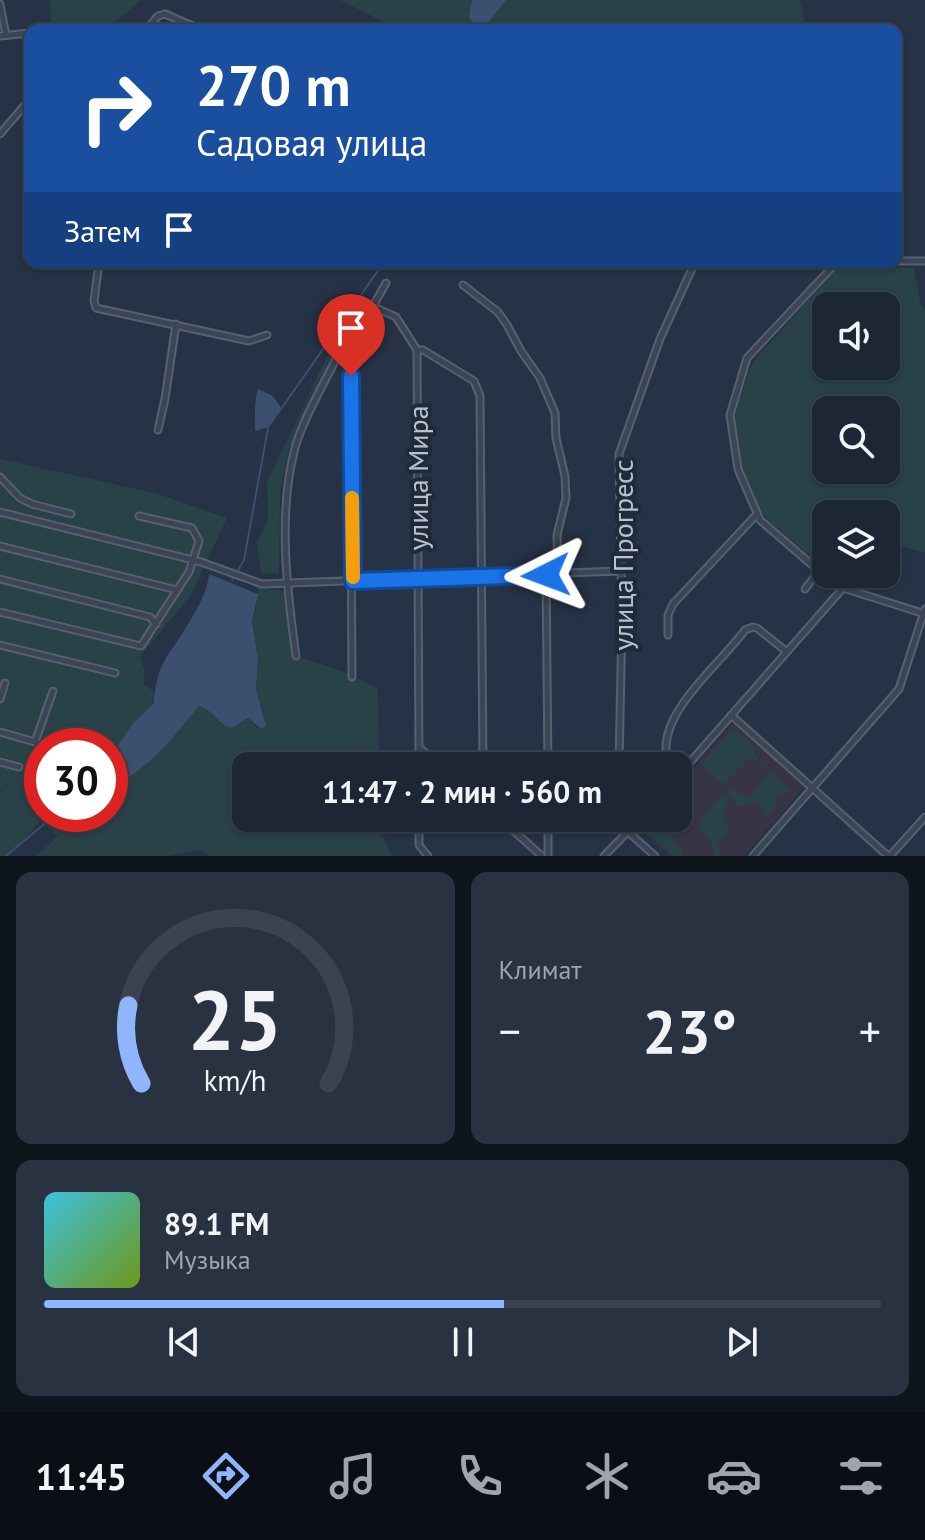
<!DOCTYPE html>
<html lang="ru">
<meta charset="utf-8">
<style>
:root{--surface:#1c2634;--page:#293240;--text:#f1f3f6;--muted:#a0a5ac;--line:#3a434f;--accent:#8fb5fd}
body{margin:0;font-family:"PT Sans",sans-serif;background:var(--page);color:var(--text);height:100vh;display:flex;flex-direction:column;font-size:30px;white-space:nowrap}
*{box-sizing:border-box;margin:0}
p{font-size:26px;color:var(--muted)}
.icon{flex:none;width:44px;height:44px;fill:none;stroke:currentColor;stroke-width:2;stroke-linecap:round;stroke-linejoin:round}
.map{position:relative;height:856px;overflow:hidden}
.side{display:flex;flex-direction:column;gap:16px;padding:16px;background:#0f151d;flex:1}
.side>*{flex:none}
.hud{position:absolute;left:24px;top:24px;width:878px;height:244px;border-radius:16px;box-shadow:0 2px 6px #0004,0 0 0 2px var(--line);background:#1a4fa0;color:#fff;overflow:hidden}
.fabs{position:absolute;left:812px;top:292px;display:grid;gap:16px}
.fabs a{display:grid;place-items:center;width:88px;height:88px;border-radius:16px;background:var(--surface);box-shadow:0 2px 6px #0004,0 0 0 2px var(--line);font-size:40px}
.speed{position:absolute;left:24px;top:728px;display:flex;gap:16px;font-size:40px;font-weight:700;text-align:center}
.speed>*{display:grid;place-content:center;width:104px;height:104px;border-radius:50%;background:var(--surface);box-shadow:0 2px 6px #0004,0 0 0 2px var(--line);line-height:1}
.speed .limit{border:12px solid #d22;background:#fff;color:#111}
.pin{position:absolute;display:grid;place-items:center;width:68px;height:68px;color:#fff;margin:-82px -34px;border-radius:50% 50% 50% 0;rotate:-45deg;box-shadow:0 0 8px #0007}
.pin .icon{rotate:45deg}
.me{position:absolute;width:88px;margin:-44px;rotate:267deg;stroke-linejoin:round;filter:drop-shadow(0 0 6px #0008)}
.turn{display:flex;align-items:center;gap:28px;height:168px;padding:0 40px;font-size:36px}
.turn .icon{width:104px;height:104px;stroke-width:2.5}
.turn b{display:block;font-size:56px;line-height:68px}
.then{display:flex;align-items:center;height:76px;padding:0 40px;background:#0003;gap:16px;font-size:30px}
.big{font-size:60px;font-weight:600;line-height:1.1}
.side .widget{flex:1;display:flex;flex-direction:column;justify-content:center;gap:12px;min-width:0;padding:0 28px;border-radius:16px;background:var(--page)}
.side .dial{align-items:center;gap:0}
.dial svg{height:208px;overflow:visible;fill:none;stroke:var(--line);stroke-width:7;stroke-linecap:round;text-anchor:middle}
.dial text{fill:var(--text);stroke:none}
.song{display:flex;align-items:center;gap:24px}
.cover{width:96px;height:96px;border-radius:12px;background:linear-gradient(135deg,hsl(190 70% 55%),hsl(80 70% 35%))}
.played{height:8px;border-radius:4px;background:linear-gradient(90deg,var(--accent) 55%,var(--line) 55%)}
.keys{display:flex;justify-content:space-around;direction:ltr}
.heat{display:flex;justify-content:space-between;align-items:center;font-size:44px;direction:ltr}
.side .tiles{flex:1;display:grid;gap:16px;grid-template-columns:1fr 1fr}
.widget:last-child{grid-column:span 2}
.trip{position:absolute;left:232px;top:752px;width:460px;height:80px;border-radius:16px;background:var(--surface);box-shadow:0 2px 6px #0004,0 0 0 2px var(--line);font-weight:600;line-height:80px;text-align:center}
.tabs{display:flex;height:128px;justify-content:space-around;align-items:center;background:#0b0f15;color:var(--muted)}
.tabs .icon{width:56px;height:56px}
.tabs .selected{color:var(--accent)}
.tabs b{font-size:36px;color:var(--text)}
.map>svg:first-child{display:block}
</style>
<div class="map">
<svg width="925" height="856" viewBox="0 0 925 856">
<rect width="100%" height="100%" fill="#263246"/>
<!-- medical -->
<polygon fill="#373445" points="733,723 804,787 744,856 670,856 640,829 650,818 678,818 678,786"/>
<!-- green -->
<g fill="#284247" fill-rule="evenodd">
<path d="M50,0H141C125,13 105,36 83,30C73,27 63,24 51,23Z"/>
<polygon points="340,0 800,0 806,30 399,30"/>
<path d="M838,267L914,268L920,301L925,310V553L886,541V514H826V569L761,514L742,467L734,417L752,363ZM886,306V366H826V306ZM826,410H886V470H826Z"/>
<polygon points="335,340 339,342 289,449 280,493 279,574 261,573 257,542 268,520 267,482"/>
<polygon points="0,459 155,493 227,518 190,597 140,656 144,669 144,685 154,691 151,707 133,723 110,757 110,746 42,746 42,814 46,814 9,856 0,856 0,792 8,784 0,790"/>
<path d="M258,587L284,591L295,655L350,674L378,689L379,766H246V818H378V825L392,856H211L199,850L169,856H36L58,836L41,824L50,814H110V791L143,767L165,747L199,706C212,709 217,725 232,728L248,718L257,728L266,725L256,689L258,659L252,622L256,608Z"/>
<polygon points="733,728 755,747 755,755 790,791 775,798 777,802 766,818 757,801 738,807 725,789 730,788 746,798 751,796 770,772 751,757 724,785 701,764"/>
<polygon points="722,794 728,799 723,814 729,828 717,845 723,856 714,856 712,844 699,828 702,817"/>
<polygon points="678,804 695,818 679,836 671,834 675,841 672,843 683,851 682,856 673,856 643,829 653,818 678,818"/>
</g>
<!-- water -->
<g fill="#3c4f6f">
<polygon points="472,0 506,0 484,28 477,30 469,17"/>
<path d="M258,389L273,396L282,409L269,427L255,431C255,417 254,401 258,389Z"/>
<path d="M209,574L258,594L252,622L258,659L256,689L266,726L261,729L248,718L232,728C218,725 212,709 199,706L165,747L143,767L110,791V757L133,723L153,704C155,688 158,670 167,656C181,636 208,597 209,574Z"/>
</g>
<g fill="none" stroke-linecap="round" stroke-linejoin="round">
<!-- stream -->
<g stroke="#3c4f6f" stroke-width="2">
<polyline points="281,409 384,262"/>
<polyline points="232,580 244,560 268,428"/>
<polyline points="6,856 56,814"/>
</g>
<!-- minor casing -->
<g stroke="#57606f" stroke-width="9">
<g id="minor">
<polyline points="0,4 6,35"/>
<polyline points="146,30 158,16 165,14 202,30"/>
<polyline points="28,33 30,43"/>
<polyline points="0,36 30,33"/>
<polyline points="0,134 30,99"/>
<polyline points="896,261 925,261"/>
<polyline points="99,262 94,301 96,308 249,341 267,335"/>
<polyline points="837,262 747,358 730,415 738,469 760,520 819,571 843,588 925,614"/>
<polyline points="463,285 498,312 507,325 521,351 540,378 555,413 556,438 565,476 566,498 557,535 558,574"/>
<polyline points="374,307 396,317 417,350 419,766"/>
<polyline points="417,350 423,350 474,381 480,396 483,766"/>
<polyline points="158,430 165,399 176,324"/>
<polyline points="0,477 20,498 32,504 71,514"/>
<polyline points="0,512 201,562 262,584 621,571"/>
<polyline points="0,546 177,590"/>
<polyline points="546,575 548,766"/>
<polyline points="0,579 150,617 156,624"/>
<polyline points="805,589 819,571"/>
<polyline points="0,612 141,646 189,572 199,541 192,528 139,516"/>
<polyline points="668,635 668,615 673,604 757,514"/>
<polyline points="0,645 115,673"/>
<path d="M296,656C287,591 278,516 294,452C300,425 325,382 338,355L350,347"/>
<polyline points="352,677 350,347 386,283"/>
<polyline points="0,699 5,683"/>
<polyline points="731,715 888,856"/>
<polyline points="0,732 35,742 53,691"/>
<polyline points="420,748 440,766"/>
<polyline points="0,762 19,767"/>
<polyline points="619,766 622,620 619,454 660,339 695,262"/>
<path d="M674,766C671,761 667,755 666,749C665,707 721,663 745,630L753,627L757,628L787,652"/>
<polyline points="678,776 843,588"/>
<polyline points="419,818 419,845 428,856"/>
<polyline points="499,818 542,856"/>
<polyline points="548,818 548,856"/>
<polyline points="621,818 627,831 655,856"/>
<polyline points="604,856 641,818"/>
<polyline points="753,856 899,689 925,609"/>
<polyline points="890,856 925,817"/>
</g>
</g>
<!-- minor -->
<use href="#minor" stroke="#3b4555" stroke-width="5"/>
</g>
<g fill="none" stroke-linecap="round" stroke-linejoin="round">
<!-- route casing -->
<g stroke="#114b97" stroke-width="20">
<polyline id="route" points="351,376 353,581 546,575"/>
</g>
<!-- route -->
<use href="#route" stroke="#1a73e8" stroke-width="14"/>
<!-- slow -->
<polyline stroke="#f59e0b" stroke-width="14" points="352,498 353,577"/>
</g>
<g text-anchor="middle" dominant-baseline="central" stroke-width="8" stroke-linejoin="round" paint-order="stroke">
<!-- street labels -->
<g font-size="28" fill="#b9c0ce" stroke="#1f2a3b">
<text transform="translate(417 478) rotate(-90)">улица Мира</text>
<text transform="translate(622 555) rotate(-90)">улица Прогресс</text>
</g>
</g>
</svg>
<div class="fabs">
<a><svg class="icon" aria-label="sound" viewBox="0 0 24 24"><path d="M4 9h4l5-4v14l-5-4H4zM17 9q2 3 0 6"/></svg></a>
<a><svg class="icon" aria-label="search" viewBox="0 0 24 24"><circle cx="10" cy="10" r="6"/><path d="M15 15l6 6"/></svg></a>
<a><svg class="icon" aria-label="layers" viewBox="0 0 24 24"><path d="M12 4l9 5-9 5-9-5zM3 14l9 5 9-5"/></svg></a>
</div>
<div class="speed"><div class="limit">30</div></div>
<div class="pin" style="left:351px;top:376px;background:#d93025"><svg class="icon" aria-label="arrive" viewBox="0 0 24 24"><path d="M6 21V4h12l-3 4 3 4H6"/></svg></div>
<svg class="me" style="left:546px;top:575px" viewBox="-20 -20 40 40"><path d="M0-17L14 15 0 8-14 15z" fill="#1a73e8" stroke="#fff" stroke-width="4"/></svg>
<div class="trip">11:47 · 2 мин · 560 m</div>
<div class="hud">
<div class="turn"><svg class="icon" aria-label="right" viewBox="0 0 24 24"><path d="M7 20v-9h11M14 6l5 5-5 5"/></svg><div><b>270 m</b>Садовая улица</div></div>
<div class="then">Затем<svg class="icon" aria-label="arrive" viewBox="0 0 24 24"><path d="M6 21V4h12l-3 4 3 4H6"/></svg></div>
</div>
</div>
<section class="side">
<div class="tiles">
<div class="widget dial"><svg viewBox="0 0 100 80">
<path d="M14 69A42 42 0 1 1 86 69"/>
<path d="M14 69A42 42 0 0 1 9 39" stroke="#8fb5fd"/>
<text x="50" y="56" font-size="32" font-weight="700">25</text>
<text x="50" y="72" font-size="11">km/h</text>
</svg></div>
<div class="widget"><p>Климат</p>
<div class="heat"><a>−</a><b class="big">23°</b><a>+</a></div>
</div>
<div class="widget">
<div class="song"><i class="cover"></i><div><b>89.1 FM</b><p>Музыка</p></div></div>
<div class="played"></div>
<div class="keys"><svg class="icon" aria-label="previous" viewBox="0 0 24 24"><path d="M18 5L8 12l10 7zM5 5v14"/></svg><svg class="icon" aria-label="pause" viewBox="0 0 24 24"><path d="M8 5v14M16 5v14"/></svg><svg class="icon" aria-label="next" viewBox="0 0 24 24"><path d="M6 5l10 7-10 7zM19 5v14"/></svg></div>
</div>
</div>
</section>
<nav class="tabs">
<b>11:45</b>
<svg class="icon selected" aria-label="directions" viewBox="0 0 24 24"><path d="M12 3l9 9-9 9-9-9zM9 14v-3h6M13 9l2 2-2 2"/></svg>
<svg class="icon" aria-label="music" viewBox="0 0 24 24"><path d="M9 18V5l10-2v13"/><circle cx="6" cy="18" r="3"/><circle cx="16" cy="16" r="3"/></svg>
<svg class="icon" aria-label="phone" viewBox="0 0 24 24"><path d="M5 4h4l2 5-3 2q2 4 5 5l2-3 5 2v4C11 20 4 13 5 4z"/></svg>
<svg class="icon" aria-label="climate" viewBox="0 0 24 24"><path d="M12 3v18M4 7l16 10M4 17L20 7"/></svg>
<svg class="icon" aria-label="car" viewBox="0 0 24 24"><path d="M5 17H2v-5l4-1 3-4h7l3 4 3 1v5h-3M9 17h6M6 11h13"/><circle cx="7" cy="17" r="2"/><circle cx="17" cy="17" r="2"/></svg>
<svg class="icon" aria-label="filters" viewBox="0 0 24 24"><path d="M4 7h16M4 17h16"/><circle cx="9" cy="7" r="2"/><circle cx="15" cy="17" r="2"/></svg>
</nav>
